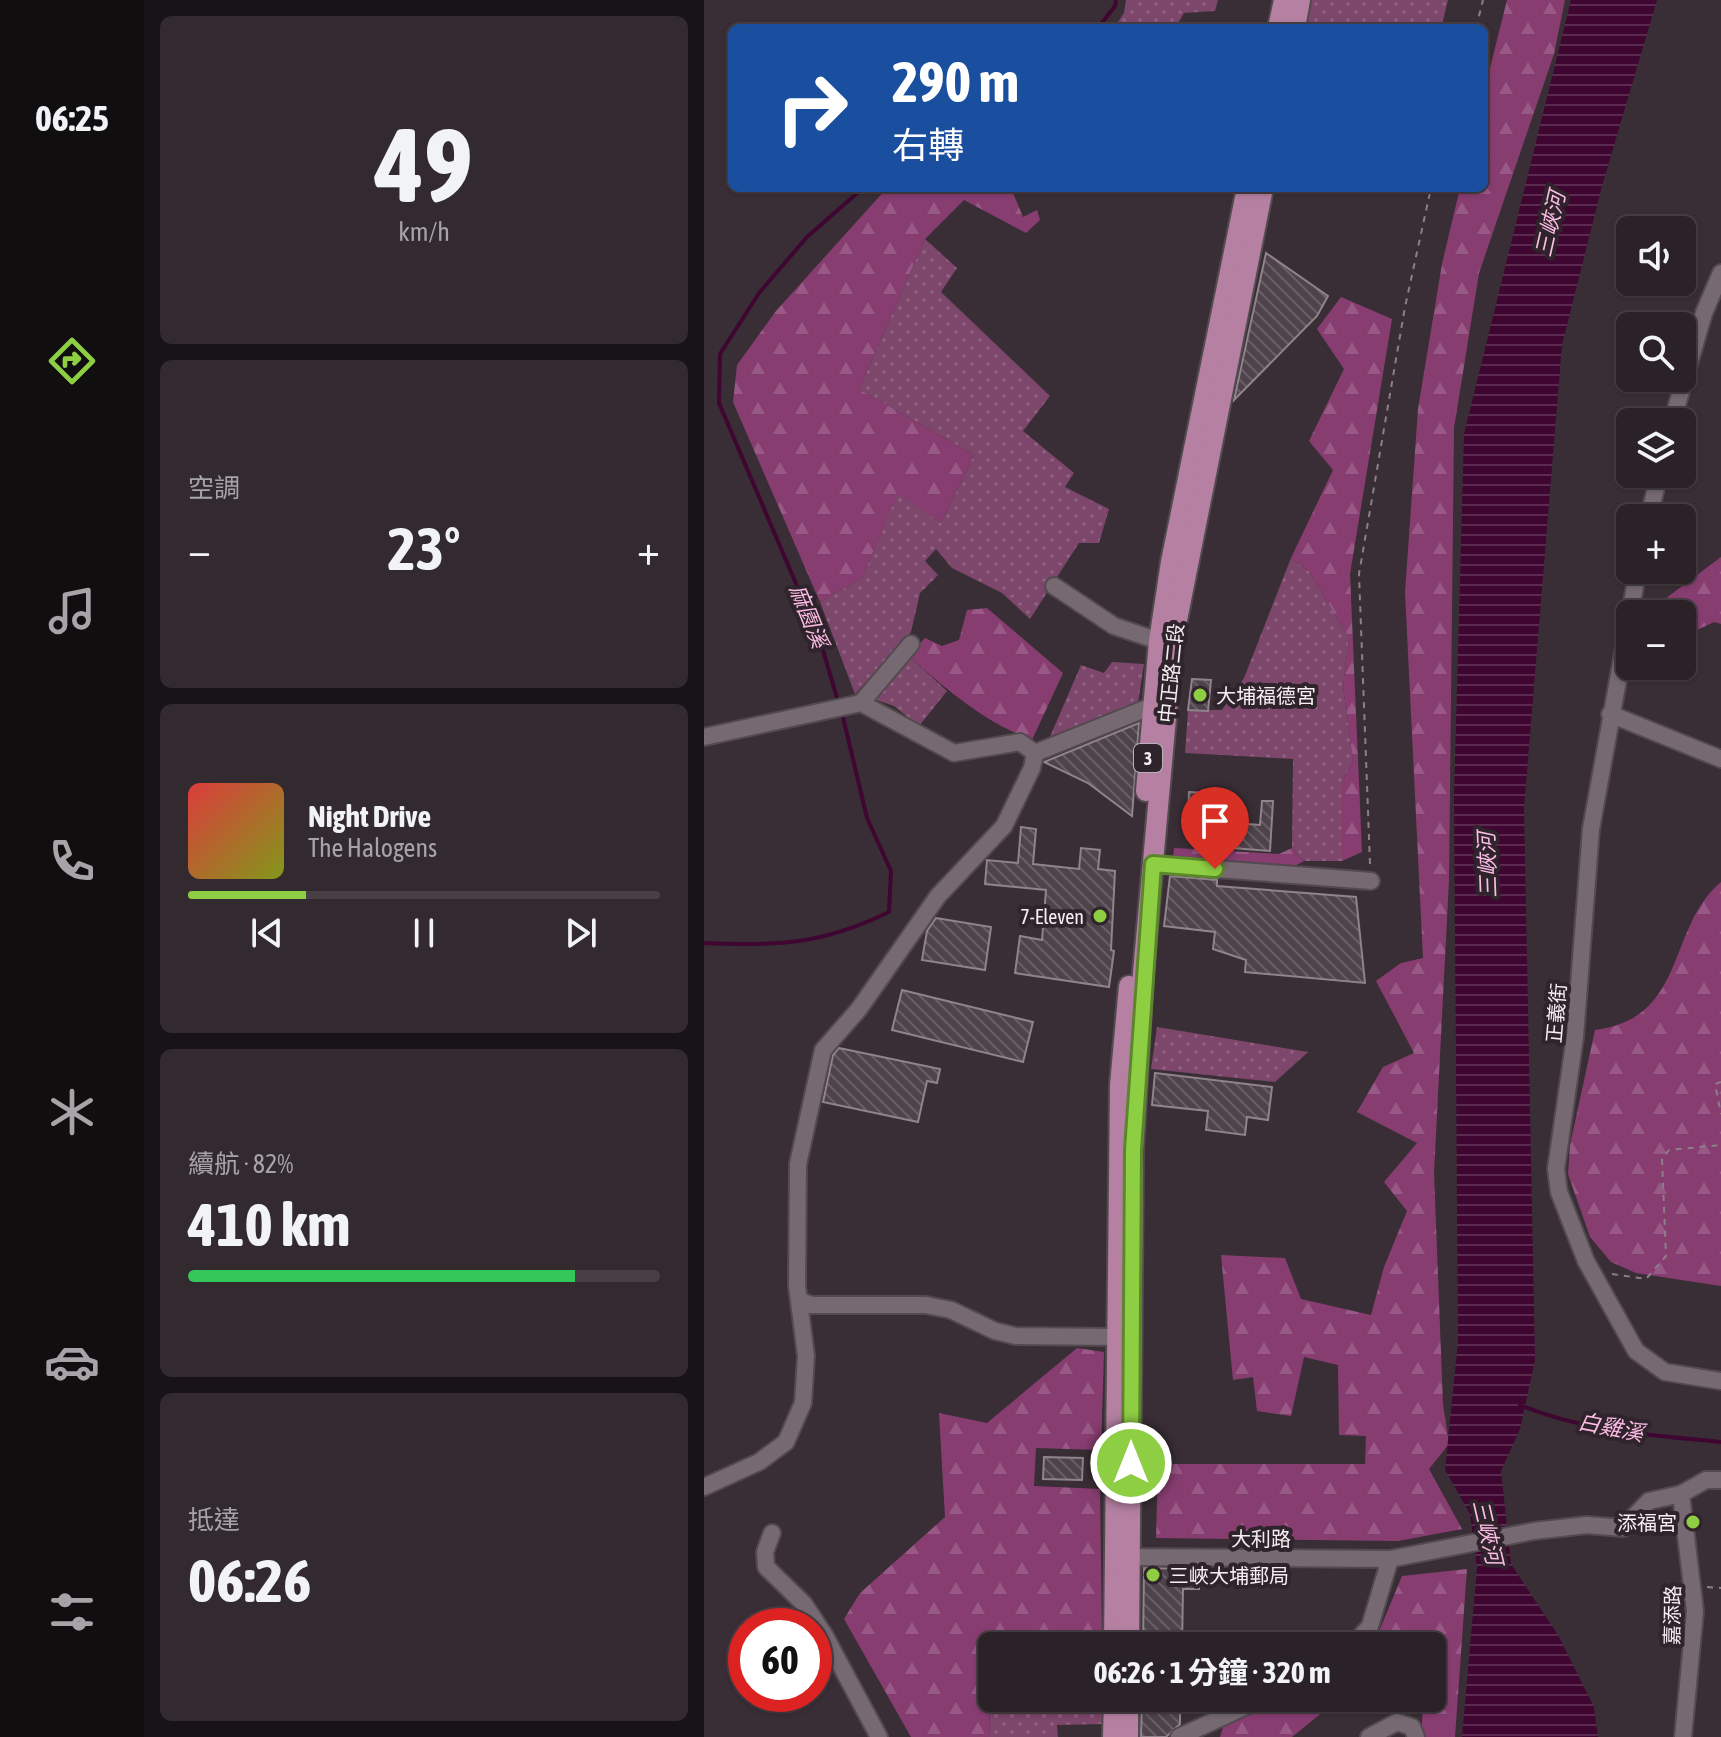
<!DOCTYPE html>
<html lang="zh-TW">
<meta charset="utf-8">
<style>
:root{--surface:#2b2228;--page:#332a30;--text:#f1f3f6;--muted:#a6a4a8;--line:#473f45;--accent:#8ece43}
body{margin:0;font-family:"Asap Condensed","Noto Sans TC",sans-serif;background:var(--page);color:var(--text);height:100vh;display:flex;flex-direction:column;font-size:30px;white-space:nowrap}
*{box-sizing:border-box;margin:0}
p{font-size:26px;color:var(--muted)}
.icon{flex:none;width:44px;height:44px;fill:none;stroke:currentColor;stroke-width:2;stroke-linecap:round;stroke-linejoin:round}
.map{position:relative;flex:1;overflow:hidden}
.panel{display:flex;flex-direction:column;gap:16px;padding:16px;background:#181316;width:560px}
.panel>*{flex:none}
.banner{position:absolute;left:24px;top:24px;width:760px;height:168px;border-radius:12px;box-shadow:0 2px 6px #0004,0 0 0 2px var(--line);background:#1a4fa0;color:#fff;overflow:hidden}
.controls{position:absolute;left:912px;top:216px;display:grid;gap:16px}
.controls a{display:grid;place-items:center;width:80px;height:80px;border-radius:12px;background:var(--surface);box-shadow:0 2px 6px #0004,0 0 0 2px var(--line);font-size:40px}
.speed{position:absolute;left:24px;top:1608px;display:flex;gap:16px;font-size:40px;font-weight:700;text-align:center}
.speed>*{display:grid;place-content:center;width:104px;height:104px;border-radius:50%;background:var(--surface);box-shadow:0 2px 6px #0004,0 0 0 2px var(--line);line-height:1}
.speed .limit{border:12px solid #d22;background:#fff;color:#111}
.pin{position:absolute;display:grid;place-items:center;width:68px;height:68px;color:#fff;margin:-82px -34px;border-radius:50% 50% 50% 0;rotate:-45deg;box-shadow:0 0 8px #0007}
.pin .icon{rotate:45deg}
.me{position:absolute;width:88px;margin:-44px;rotate:0deg;stroke-linejoin:round;filter:drop-shadow(0 0 6px #0008)}
.turn{display:flex;align-items:center;gap:28px;height:168px;padding:0 32px;font-size:36px}
.turn .icon{width:104px;height:104px;stroke-width:2.5}
.turn b{display:block;font-size:56px;line-height:68px}
.big{font-size:60px;font-weight:700;line-height:1.1}
.panel .card{flex:1;display:flex;flex-direction:column;justify-content:center;gap:12px;min-width:0;padding:0 28px;border-radius:12px;background:var(--page)}
.panel .dial{align-items:center;gap:0}
.dial b{font-size:104px;line-height:1}
.song{display:flex;align-items:center;gap:24px}
.cover{width:96px;height:96px;border-radius:12px;background:linear-gradient(135deg,hsl(0 70% 55%),hsl(70 70% 35%))}
.played{height:8px;border-radius:4px;background:linear-gradient(90deg,var(--accent) 25%,var(--line) 25%)}
.keys{display:flex;justify-content:space-around;direction:ltr}
.heat{display:flex;justify-content:space-between;align-items:center;font-size:44px;direction:ltr}
.charge{height:12px;border-radius:6px;background:linear-gradient(90deg,#34c759 82%,var(--line) 0)}
.trip{position:absolute;left:274px;top:1632px;width:468px;height:80px;border-radius:12px;background:var(--surface);box-shadow:0 2px 6px #0004,0 0 0 2px var(--line);font-weight:700;line-height:80px;text-align:center}
main{display:flex;flex:1;min-height:0}
.menu{display:flex;flex-direction:column;width:144px;justify-content:space-around;align-items:center;background:#110e10;color:var(--muted)}
.menu .icon{width:56px;height:56px}
.menu .active{color:var(--accent)}
.menu b{font-size:36px;color:var(--text)}
.map>svg:first-child{display:block}
</style>
<main>
<nav class="menu">
<b>06:25</b>
<svg class="icon active" aria-label="directions" viewBox="0 0 24 24"><path d="M12 3l9 9-9 9-9-9zM9 14v-3h6M13 9l2 2-2 2"/></svg>
<svg class="icon" aria-label="music" viewBox="0 0 24 24"><path d="M9 18V5l10-2v13"/><circle cx="6" cy="18" r="3"/><circle cx="16" cy="16" r="3"/></svg>
<svg class="icon" aria-label="phone" viewBox="0 0 24 24"><path d="M5 4h4l2 5-3 2q2 4 5 5l2-3 5 2v4C11 20 4 13 5 4z"/></svg>
<svg class="icon" aria-label="climate" viewBox="0 0 24 24"><path d="M12 3v18M4 7l16 10M4 17L20 7"/></svg>
<svg class="icon" aria-label="car" viewBox="0 0 24 24"><path d="M5 17H2v-5l4-1 3-4h7l3 4 3 1v5h-3M9 17h6M6 11h13"/><circle cx="7" cy="17" r="2"/><circle cx="17" cy="17" r="2"/></svg>
<svg class="icon" aria-label="filters" viewBox="0 0 24 24"><path d="M4 7h16M4 17h16"/><circle cx="9" cy="7" r="2"/><circle cx="15" cy="17" r="2"/></svg>
</nav>
<section class="panel">
<div class="card dial"><b>49</b><p>km/h</p></div>
<div class="card"><p>空調</p>
<div class="heat"><a>−</a><b class="big">23°</b><a>+</a></div>
</div>
<div class="card">
<div class="song"><i class="cover"></i><div><b>Night Drive</b><p>The Halogens</p></div></div>
<div class="played"></div>
<div class="keys"><svg class="icon" aria-label="previous" viewBox="0 0 24 24"><path d="M18 5L8 12l10 7zM5 5v14"/></svg><svg class="icon" aria-label="pause" viewBox="0 0 24 24"><path d="M8 5v14M16 5v14"/></svg><svg class="icon" aria-label="next" viewBox="0 0 24 24"><path d="M6 5l10 7-10 7zM19 5v14"/></svg></div>
</div>
<div class="card"><p>續航 · 82%</p><b class="big">410 km</b><div class="charge"></div></div>
<div class="card"><p>抵達</p><b class="big">06:26</b></div>
</section>
<div class="map">
<svg width="1017" height="1737" viewBox="0 0 1017 1737">
<defs>
<pattern id="grass-dots" width="8" height="8" patternUnits="userSpaceOnUse" patternTransform="scale(2)"><rect width="8" height="8" fill="#7d466b"/><path d="M2 2h.1M6 6h.1" fill="none" stroke="#906181" stroke-width="1.8" stroke-linecap="round"/></pattern>
<pattern id="forest-firs" width="22" height="20" patternUnits="userSpaceOnUse" patternTransform="scale(2)"><rect width="22" height="20" fill="#883d71"/><path d="M5 1l3.5 6h-7zM16 11l3.5 6h-7z" fill="#995986"/></pattern>
<pattern id="water-rules" width="6" height="5" patternUnits="userSpaceOnUse" patternTransform="scale(2)"><rect width="6" height="5" fill="#3e0630"/><path d="M0 2.5h6" fill="none" stroke="#5a2b4e"/></pattern>
<pattern id="building-back-hatch" width="6" height="6" patternUnits="userSpaceOnUse" patternTransform="scale(2)"><rect width="6" height="6" fill="#4e434a"/><path d="M-1 5l2 2M0 0l6 6M5-1l2 2" fill="none" stroke="#685e65"/></pattern>
</defs>
<rect width="100%" height="100%" fill="#392e35"/>
<!-- grass -->
<g fill="url(#grass-dots)">
<polygon points="422,0 514,0 511,11 480,13 471,28 410,28 420,13"/>
<polygon points="608,0 744,0 737,28 601,28"/>
<polygon points="221,239 253,268 237,292 346,396 319,431 370,473 361,487 405,509 395,543 375,543 326,619 298,593 248,568 232,549 221,561 234,575 216,593 207,632 151,694 116,602 158,578 194,492 237,523 270,455 155,389"/>
<polygon points="587,558 605,571 645,638 639,686 649,761 638,782 638,861 600,861 588,848 589,759 481,753 484,710 518,710 540,678"/>
<polygon points="205,656 243,691 215,726 190,706 167,698"/>
<polygon points="408,662 440,664 434,703 345,739 377,665 400,673"/>
<polygon points="453,1027 604,1052 571,1082 447,1069"/>
<polygon points="287,1690 288,1698 399,1698 400,1724 353,1725 354,1737 285,1737"/>
</g>
<!-- forest -->
<g fill="url(#forest-firs)">
<polygon points="803,0 861,0 850,54 775,273 750,428 745,880 730,1173 739,1404 745,1444 725,1469 758,1529 694,1541 452,1538 454,1464 661,1464 662,1436 635,1435 634,1365 600,1357 587,1416 553,1411 549,1377 529,1380 517,1255 581,1258 597,1299 667,1315 680,1267 703,1211 680,1182 713,1143 653,1112 679,1067 710,1053 672,981 697,963 719,958 701,592 714,409 738,264 756,188 780,188 780,92"/>
<polygon points="183,188 307,188 319,217 333,210 336,220 322,233 260,200 221,239 155,389 270,455 237,523 194,493 158,578 116,602 29,402 33,365 72,311"/>
<polygon points="637,297 688,319 646,574 658,852 638,861 638,782 649,761 639,686 645,638 605,571 587,558 629,470 605,441 640,369 613,329"/>
<polygon points="1017,557 1017,624 1010,622 978,637 978,614 941,614"/>
<path d="M283,608L359,673L328,740C280,722 243,690 205,656L221,638L238,646L255,640L263,610Z"/>
<polygon points="470,848 575,854 588,848 600,861 583,870 469,860"/>
<path d="M1017,882V1286L932,1273L907,1262L886,1237L864,1174L866,1145L891,1030C984,1018 962,928 1017,882Z"/>
<polygon points="373,1348 400,1352 397,1450 332,1448 330,1486 396,1489 398,1646 288,1646 285,1737 207,1737 140,1619 156,1593 241,1517 235,1413 283,1423"/>
<polygon points="763,1569 751,1737 717,1737 719,1706 716,1698 728,1698 728,1646 660,1646 676,1629 698,1576"/>
<polygon points="579,1698 636,1698 588,1737 516,1737 520,1724"/>
</g>
<!-- water -->
<polygon fill="url(#water-rules)" points="867,0 953,0 898,186 858,345 820,808 831,1360 816,1429 797,1471 807,1564 854,1635 890,1707 894,1737 758,1737 773,1568 766,1514 741,1470 754,1341 750,796 760,434"/>
<g fill="none" stroke-linecap="round" stroke-linejoin="round">
<!-- stream -->
<g stroke="#3e0630" stroke-width="4">
<polyline points="394,28 411,6 412,0"/>
<polyline points="135,705 116,640 15,403 16,354 55,293 103,237 159,188"/>
<path d="M0,943C74,946 117,945 185,912L187,871L163,818L138,713"/>
<path d="M816,1405C881,1432 948,1435 1017,1442"/>
</g>
</g>
<!-- building -->
<g fill="url(#building-back-hatch)" stroke="#90838b" stroke-width="2">
<polygon points="562,253 624,296 613,316 530,400"/>
<polygon points="488,679 507,680 504,711 484,710"/>
<polygon points="435,723 428,816 384,783 340,762"/>
<polygon points="485,792 502,793 501,804 516,805 516,813 531,814 530,823 556,825 558,801 569,801 566,851 528,848 528,839 513,838 513,827 498,826 499,815 484,814"/>
<polygon points="317,827 332,829 329,864 375,869 377,848 396,850 394,869 411,871 407,950 410,951 405,987 311,973 316,936 338,940 342,890 281,884 283,860 314,863"/>
<polygon points="466,876 513,880 513,886 652,897 661,983 541,972 542,960 509,949 511,932 460,926"/>
<polygon points="232,918 287,927 281,970 218,960 223,931"/>
<polygon points="198,990 329,1022 319,1062 188,1030"/>
<polygon points="135,1048 236,1069 233,1083 223,1081 214,1122 119,1102 129,1055"/>
<polygon points="451,1073 568,1087 564,1120 543,1117 541,1135 502,1130 504,1111 448,1105"/>
<polygon points="340,1457 379,1458 378,1480 339,1479"/>
<polygon points="440,1568 495,1569 495,1589 479,1589 478,1646 439,1646"/>
<polygon points="438,1698 476,1698 476,1724 462,1737 437,1737"/>
</g>
<g fill="none" stroke-linecap="round" stroke-linejoin="round">
<!-- minor casing -->
<g stroke="#534a4f" stroke-width="20">
<g id="minor">
<polyline points="968,422 1000,313 1017,273"/>
<polyline points="945,518 955,474"/>
<polyline points="934,570 887,829 871,1037 852,1169 855,1192 882,1261 932,1351 961,1372 1017,1381"/>
<polyline points="350,586 410,626 455,641"/>
<polyline points="157,703 207,644"/>
<polyline points="906,714 1017,759"/>
<polyline points="0,737 157,703 250,753 316,742 331,753 328,768 300,826 234,896 155,1009 119,1050 94,1164 93,1286 102,1356 99,1403 82,1442 55,1462 0,1487"/>
<polyline points="331,753 448,706"/>
<polyline points="449,864 667,881"/>
<polyline points="97,1301 107,1305 222,1305 247,1310 291,1331 312,1336 412,1337"/>
<polyline points="977,1494 991,1611 979,1737"/>
<polyline points="68,1533 61,1552 62,1567 100,1604 121,1636 175,1737"/>
<polyline points="417,1557 686,1559 830,1531 883,1525 919,1528 945,1501 977,1494 1002,1480 1017,1480"/>
<polyline points="648,1646 666,1626 686,1559"/>
<polyline points="475,1737 560,1698"/>
<polyline points="665,1737 693,1722 708,1727 712,1737"/>
</g>
</g>
<!-- major casing -->
<g stroke="#534a4f" stroke-width="24">
<g id="major">
<polyline points="574,28 580,0"/>
<polyline points="591,28 596,0"/>
<polyline points="442,791 455,641 467,562 543,188"/>
<polyline points="410,1646 416,1085 425,986"/>
<polyline points="425,1646 429,1150 439,973 469,640 559,188"/>
<polyline points="409,1737 410,1698"/>
<polyline points="424,1737 424,1698"/>
</g>
</g>
<!-- path -->
<g stroke="#8a8086" stroke-width="2" stroke-dasharray="6 6" stroke-linecap="butt">
<polyline points="772,28 779,0"/>
<polyline points="666,864 655,574 701,307 727,188"/>
<polyline points="1017,1082 1011,1084 1017,1114"/>
<polyline points="908,1274 942,1279 962,1256 958,1159 965,1150 1017,1145"/>
<polyline points="1003,1587 1017,1588"/>
</g>
<!-- minor -->
<use href="#minor" stroke="#766971" stroke-width="16"/>
<!-- major -->
<use href="#major" stroke="#b580a2" stroke-width="20"/>
</g>
<g fill="none" stroke-linecap="round" stroke-linejoin="round">
<!-- route casing -->
<g stroke="#5c862c" stroke-width="20">
<polyline id="route" points="427,1463 429,1150 449,864 511,869"/>
</g>
<!-- route -->
<use href="#route" stroke="#8ece43" stroke-width="14"/>
</g>
<!-- markers -->
<g fill="#8ece43" stroke="#2f242b" stroke-width="3">
<circle cx="496" cy="695" r="8"/>
<circle cx="396" cy="916" r="8"/>
<circle cx="989" cy="1522" r="8"/>
<circle cx="449" cy="1575" r="8"/>
</g>
<g text-anchor="middle" dominant-baseline="central" stroke-width="8" stroke-linejoin="round" paint-order="stroke">
<!-- shield labels -->
<rect fill="#2f242b" stroke="#bab1b6" stroke-width="2" x="430" y="744" width="28" height="28" rx="6"/>
<g font-size="18" font-weight="bold" fill="#f5eef2">
<text x="444" y="758">3</text>
</g>
<!-- street labels -->
<g font-size="20" fill="#f5eef2" stroke="#2f242b">
<text transform="translate(467 673) rotate(-84)">中正路二段</text>
<text transform="translate(852 1013) rotate(-85)">正義街</text>
<text x="557" y="1538">大利路</text>
<text transform="translate(968 1615) rotate(-89)">嘉添路</text>
</g>
<!-- poi labels -->
<g font-size="20" fill="#f5eef2" stroke="#2f242b" text-anchor="start">
<text x="512" y="695">大埔福德宮</text>
<text x="380" y="916" text-anchor="end">7-Eleven</text>
<text x="973" y="1522" text-anchor="end">添福宮</text>
<text x="465" y="1575">三峽大埔郵局</text>
</g>
<!-- water labels -->
<g font-size="22" font-style="italic" fill="#fdbce5" stroke="#2f242b">
<text transform="translate(846 224) rotate(-77)">三峽河</text>
<text transform="translate(105 616) rotate(68)">麻園溪</text>
<text transform="translate(783 865) rotate(-92)">三峽河</text>
<text transform="translate(907 1427) rotate(11)">白雞溪</text>
<text transform="translate(784 1532) rotate(77)">三峽河</text>
</g>
</g>
</svg>
<div class="controls">
<a><svg class="icon" aria-label="sound" viewBox="0 0 24 24"><path d="M4 9h4l5-4v14l-5-4H4zM17 9q2 3 0 6"/></svg></a>
<a><svg class="icon" aria-label="search" viewBox="0 0 24 24"><circle cx="10" cy="10" r="6"/><path d="M15 15l6 6"/></svg></a>
<a><svg class="icon" aria-label="layers" viewBox="0 0 24 24"><path d="M12 4l9 5-9 5-9-5zM3 14l9 5 9-5"/></svg></a>
<a>+</a>
<a>−</a>
</div>
<div class="speed"><div class="limit">60</div></div>
<div class="pin" style="left:511px;top:869px;background:#d93025"><svg class="icon" aria-label="arrive" viewBox="0 0 24 24"><path d="M6 21V4h12l-3 4 3 4H6"/></svg></div>
<svg class="me" style="left:427px;top:1463px" viewBox="-20 -20 40 40"><circle r="17" fill="#8ece43" stroke="#fff" stroke-width="3"/><path d="M0-11L8 9 0 5-8 9z" fill="#fff"/></svg>
<div class="trip">06:26 · 1 分鐘 · 320 m</div>
<div class="banner">
<div class="turn"><svg class="icon" aria-label="right" viewBox="0 0 24 24"><path d="M7 20v-9h11M14 6l5 5-5 5"/></svg><div><b>290 m</b>右轉</div></div>
</div>
</div>
</main>
